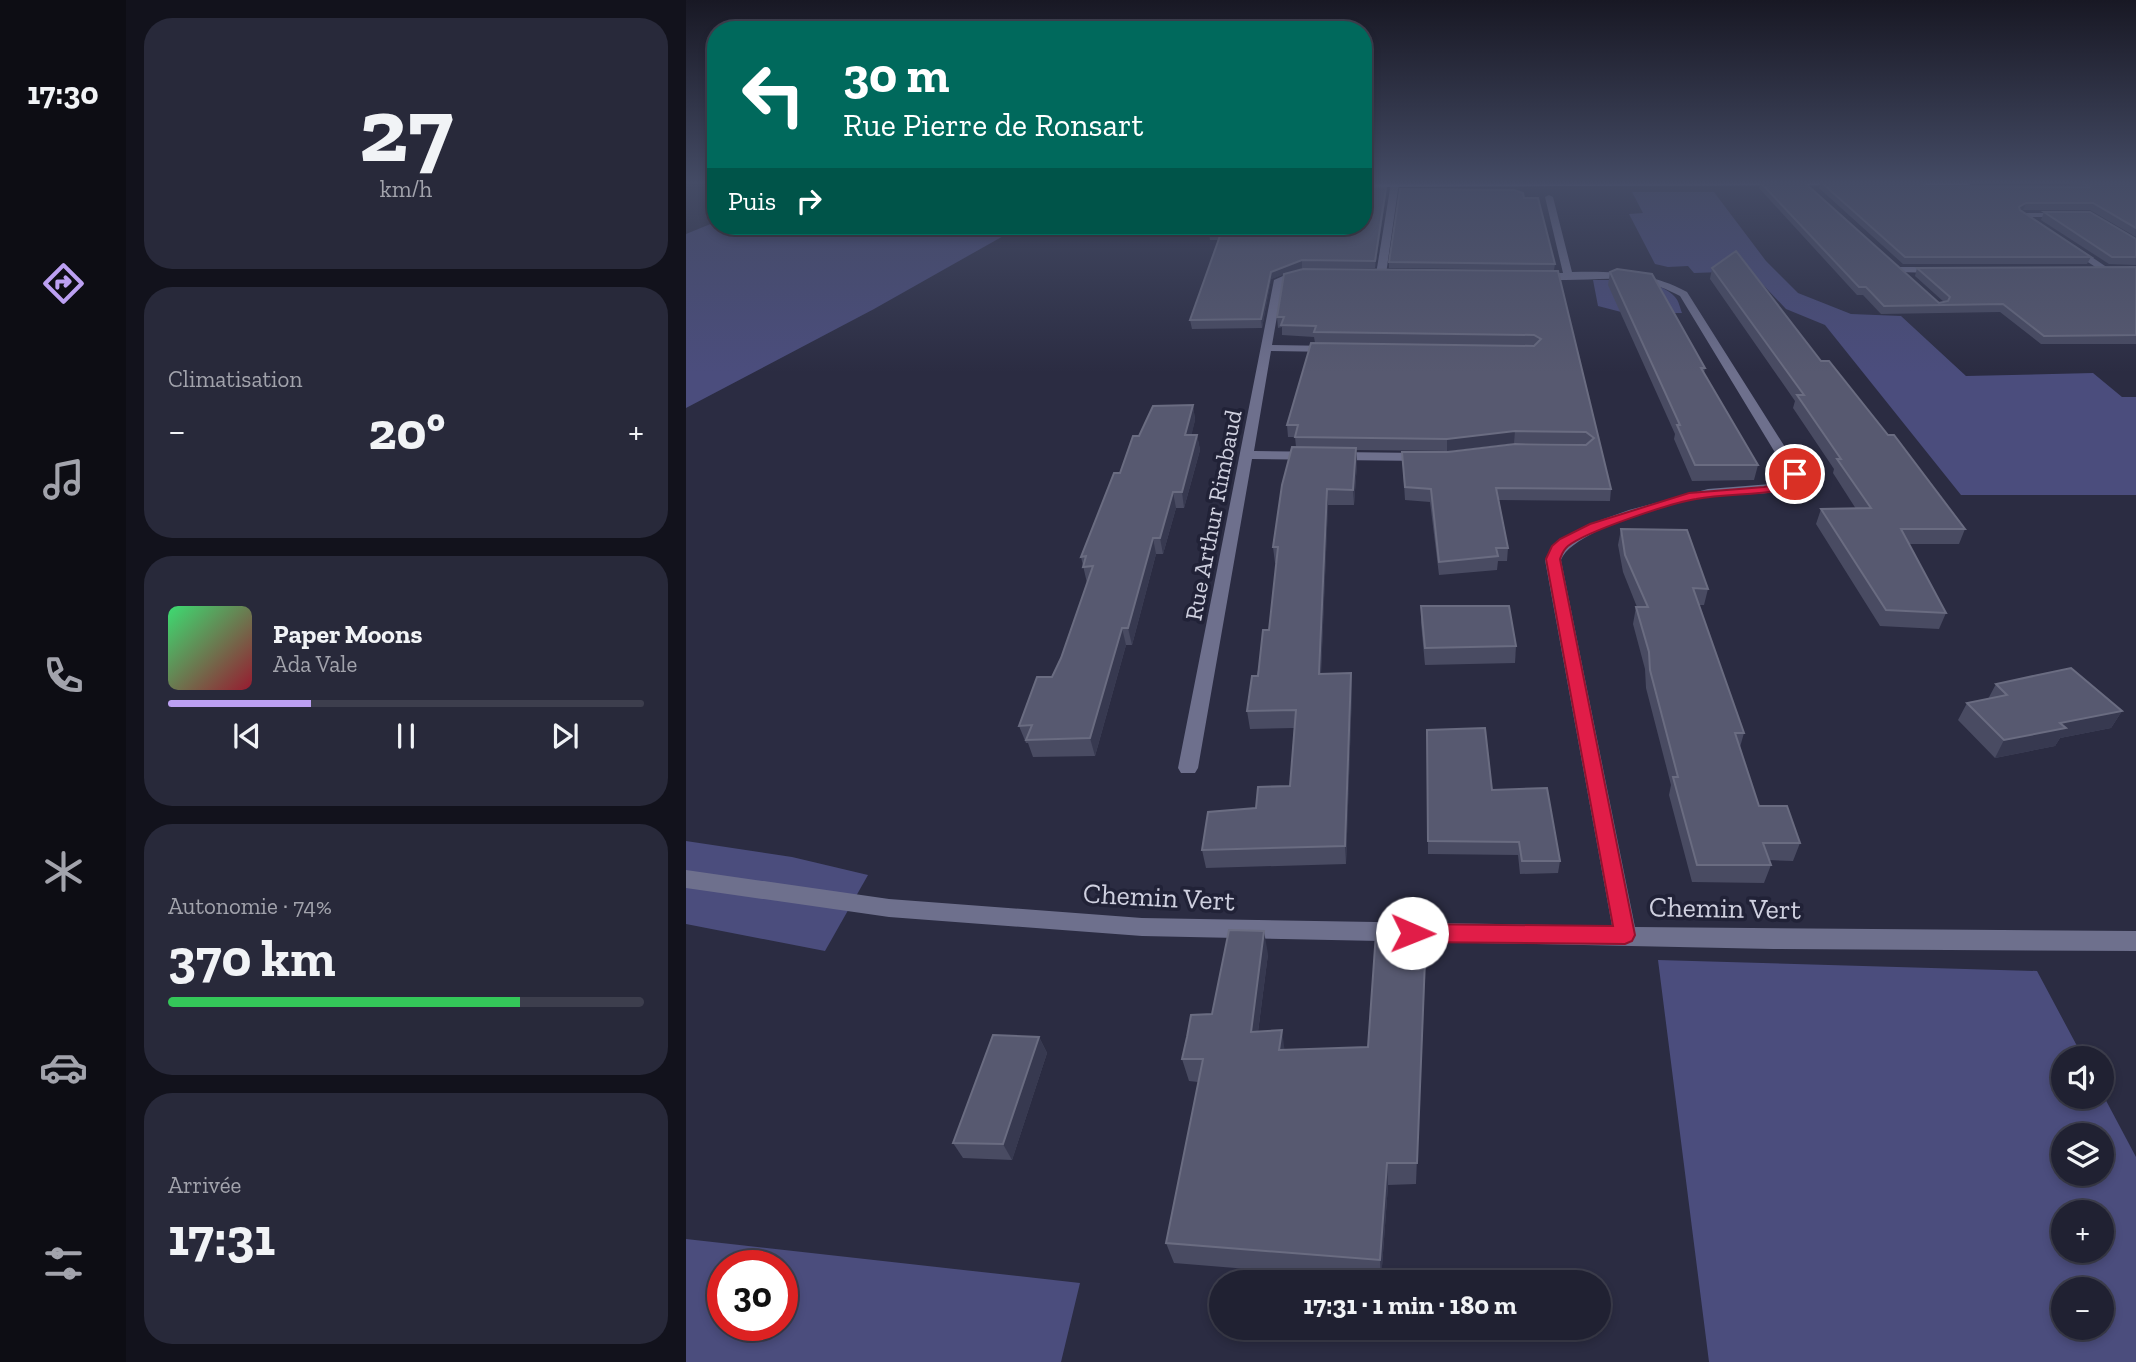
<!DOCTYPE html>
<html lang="fr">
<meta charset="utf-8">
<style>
:root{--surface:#202132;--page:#28293a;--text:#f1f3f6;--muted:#a2a3ac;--line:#3d3e4d;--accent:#bca0f2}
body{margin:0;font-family:"Zilla Slab",serif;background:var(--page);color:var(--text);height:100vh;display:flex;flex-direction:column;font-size:26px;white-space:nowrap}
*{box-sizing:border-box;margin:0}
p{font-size:23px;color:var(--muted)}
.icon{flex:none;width:38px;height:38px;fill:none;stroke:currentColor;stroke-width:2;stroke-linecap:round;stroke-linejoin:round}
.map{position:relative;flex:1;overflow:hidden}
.panel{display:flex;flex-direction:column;gap:18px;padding:18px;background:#12121c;width:560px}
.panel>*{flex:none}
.top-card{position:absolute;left:21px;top:21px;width:665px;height:214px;border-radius:28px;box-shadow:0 4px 10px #0003,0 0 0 2px var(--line);background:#00695c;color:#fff;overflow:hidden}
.tools{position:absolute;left:1365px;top:1046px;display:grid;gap:14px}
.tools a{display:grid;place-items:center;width:63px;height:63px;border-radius:50%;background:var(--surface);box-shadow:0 4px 10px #0003,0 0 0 2px var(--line);font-size:35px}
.speed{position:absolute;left:21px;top:1250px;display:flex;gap:14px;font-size:35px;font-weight:700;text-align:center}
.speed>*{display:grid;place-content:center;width:91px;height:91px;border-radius:50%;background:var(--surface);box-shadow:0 4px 10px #0003,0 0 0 2px var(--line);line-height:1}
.speed .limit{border:10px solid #d22;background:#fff;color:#111}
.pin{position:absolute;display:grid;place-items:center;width:60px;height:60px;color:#fff;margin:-30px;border:4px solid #fff;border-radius:50%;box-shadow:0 2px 7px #0007}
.me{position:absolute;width:77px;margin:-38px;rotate:91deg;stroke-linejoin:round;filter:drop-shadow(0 0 5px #0008)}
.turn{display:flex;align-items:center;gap:24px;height:147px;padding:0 21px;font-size:32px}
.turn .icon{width:91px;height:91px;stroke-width:2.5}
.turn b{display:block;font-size:49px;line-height:60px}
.then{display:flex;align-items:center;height:66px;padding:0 21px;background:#0003;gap:14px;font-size:26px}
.big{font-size:52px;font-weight:700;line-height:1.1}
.panel .widget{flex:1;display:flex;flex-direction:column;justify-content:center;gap:10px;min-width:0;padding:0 24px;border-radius:28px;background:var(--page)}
.panel .dial{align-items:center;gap:0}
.dial b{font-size:91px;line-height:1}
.song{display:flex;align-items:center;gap:21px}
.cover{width:84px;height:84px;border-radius:10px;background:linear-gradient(135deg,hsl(140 70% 55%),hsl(350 70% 35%))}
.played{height:7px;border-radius:4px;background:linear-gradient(90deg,var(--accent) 30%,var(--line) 30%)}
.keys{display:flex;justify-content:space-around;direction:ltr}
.heat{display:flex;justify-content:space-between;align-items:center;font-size:38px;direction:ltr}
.charge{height:10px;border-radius:5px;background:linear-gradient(90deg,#34c759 74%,var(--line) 0)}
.trip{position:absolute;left:523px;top:1270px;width:402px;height:70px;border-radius:35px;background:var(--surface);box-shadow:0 4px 10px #0003,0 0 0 2px var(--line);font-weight:700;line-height:70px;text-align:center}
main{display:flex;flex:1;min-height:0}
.tabs{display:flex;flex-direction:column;width:126px;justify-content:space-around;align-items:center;background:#0d0d14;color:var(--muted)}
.tabs .icon{width:49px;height:49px}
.tabs .selected{color:var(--accent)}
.tabs b{font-size:32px;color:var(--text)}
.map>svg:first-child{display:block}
</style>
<main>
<nav class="tabs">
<b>17:30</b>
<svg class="icon selected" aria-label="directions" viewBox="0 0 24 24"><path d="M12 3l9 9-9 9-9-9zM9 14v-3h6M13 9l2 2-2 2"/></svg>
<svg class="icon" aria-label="music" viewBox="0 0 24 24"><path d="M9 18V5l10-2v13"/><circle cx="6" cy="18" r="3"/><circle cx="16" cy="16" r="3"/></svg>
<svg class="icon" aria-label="phone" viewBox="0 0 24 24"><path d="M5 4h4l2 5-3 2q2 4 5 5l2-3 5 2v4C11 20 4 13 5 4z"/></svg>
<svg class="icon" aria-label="climate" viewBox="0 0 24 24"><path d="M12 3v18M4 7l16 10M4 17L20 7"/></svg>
<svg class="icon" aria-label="car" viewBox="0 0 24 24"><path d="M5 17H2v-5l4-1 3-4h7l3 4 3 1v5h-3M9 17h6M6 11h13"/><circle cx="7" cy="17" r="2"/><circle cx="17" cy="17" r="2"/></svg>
<svg class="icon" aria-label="filters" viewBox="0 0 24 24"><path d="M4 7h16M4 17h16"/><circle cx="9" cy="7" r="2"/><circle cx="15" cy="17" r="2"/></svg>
</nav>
<section class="panel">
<div class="widget dial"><b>27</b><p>km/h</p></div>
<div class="widget"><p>Climatisation</p>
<div class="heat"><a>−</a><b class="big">20°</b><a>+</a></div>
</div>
<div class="widget">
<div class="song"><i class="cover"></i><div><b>Paper Moons</b><p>Ada Vale</p></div></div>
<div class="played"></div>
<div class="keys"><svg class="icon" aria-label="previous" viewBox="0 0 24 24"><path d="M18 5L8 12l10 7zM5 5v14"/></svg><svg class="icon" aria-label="pause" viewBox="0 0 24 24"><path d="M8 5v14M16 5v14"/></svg><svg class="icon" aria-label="next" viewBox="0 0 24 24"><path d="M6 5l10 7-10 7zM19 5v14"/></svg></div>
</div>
<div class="widget"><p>Autonomie · 74%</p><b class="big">370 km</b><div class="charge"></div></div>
<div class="widget"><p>Arrivée</p><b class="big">17:31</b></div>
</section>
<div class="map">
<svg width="1450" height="1362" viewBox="0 0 1450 1362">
<rect width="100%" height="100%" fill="#2b2c42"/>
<!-- green -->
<g fill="#4b4d7d" fill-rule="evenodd">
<polygon points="946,192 1028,192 1080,261 1112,293 1165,314 1215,316 1280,376 1407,373 1436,397 1450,397 1450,495 1275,495 1139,325 1100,309 1064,271 1008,273 1002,266 982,267 969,264 943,214 957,213"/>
<polygon points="27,223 30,226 59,226 165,236 185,226 335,226 188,309 0,408 0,234"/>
<path d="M907,280C928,280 975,279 989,297C993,301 994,308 996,313H939L912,306Z"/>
<polygon points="0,841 106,857 182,875 139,951 0,924"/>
<path d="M972,960L1351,971L1398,1059H1377V1097H1416V1093L1450,1157V1362H1023ZM1377,1136H1416V1174H1377ZM1377,1213H1416V1251H1377ZM1377,1290H1416V1328H1377Z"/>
<path d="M0,1239L394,1283L375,1362H0ZM37,1265H96V1325H37Z"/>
</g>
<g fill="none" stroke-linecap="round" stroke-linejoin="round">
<!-- minor -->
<g fill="#6e708d" fill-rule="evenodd">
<polygon points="705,183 713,183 700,274 695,277 690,274"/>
<path d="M863,195L867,197L886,272C927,271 965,272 1001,292L1116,474L1108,489C1079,496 1050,493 1021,497C989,502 886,530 875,560L949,927L1450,931V951L1087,949L456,936L203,917L0,888V870L203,899L456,918L926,926L859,560L874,539L901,525L943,510L1022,489L1098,483L1102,474L994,296C939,266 903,286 849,278L847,276L852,273H877L859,197Z"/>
<polygon points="1334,213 1381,213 1385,215 1381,217 1337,217"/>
<polygon points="1382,245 1388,245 1425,270 1417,272 1382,249"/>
<polygon points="1213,267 1252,267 1257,270 1252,273 1210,272 1210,268"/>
<polygon points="621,270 624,271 624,275 597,282 586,345 648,346 653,349 648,352 585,351 568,451 738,453 744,457 738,461 566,459 512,768 509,773 495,773 492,768 588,280 606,272"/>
</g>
<!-- major -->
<g fill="#adb1ec" fill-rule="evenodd">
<polygon points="677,183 1160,183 1156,185 677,187"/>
<polygon points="1208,183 1286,183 1282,185 1212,185"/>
</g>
</g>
<!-- wall -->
<g fill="#494b62">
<polygon points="1074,183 1119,183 1253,303 1258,302 1229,276 1231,268 1450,267 1450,344 1355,344 1314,312 1195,314 1177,295 1171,295 1073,188"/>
<polygon points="1135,183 1235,183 1240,186 1390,187 1382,183 1450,183 1450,237 1404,210 1337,210 1336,211 1405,257 1401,264 1217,264 1133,188"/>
<polygon points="700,195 689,268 616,268 602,273 872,271 925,489 924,501 813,500 822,548 821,561 812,561 811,570 753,575 744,502 719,500 716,452 762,452 900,445 898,444 828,443 761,451 670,450 671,463 668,505 642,505 635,674 665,673 666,691 660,864 520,868 516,850 570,808 604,786 608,728 564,729 561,711 583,630 590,563 589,563 587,547 610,447 609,437 602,437 601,425 629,343 628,337 596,335 596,327 592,328 591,317 598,274 585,279 576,328 506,329 504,320 532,240 524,240 523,233"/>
<polygon points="838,198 869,264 868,270 703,268 703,262"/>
<polygon points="1358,212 1450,239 1450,265 1423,264 1355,220"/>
<polygon points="1026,268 1135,361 1202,435 1279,529 1273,544 1223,544 1260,613 1253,629 1194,626 1130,524 1135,509 1170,509 1147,473 1148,469 1107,408 1109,401 1024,279"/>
<polygon points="924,272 1019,368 1018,373 1072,465 1068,480 1006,481 988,439 989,434 922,285"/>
<polygon points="507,405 509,420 505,435 511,435 514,450 498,508 490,508 477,554 470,554 446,645 440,645 409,756 347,757 342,743 340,743 333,726 366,677 375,658 401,583 395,557 434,473 453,436"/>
<polygon points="935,529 1022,589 1018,605 1013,605 1058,733 1054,747 1073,806 1114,843 1107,861 1083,860 1085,865 1078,883 1006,882 983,795 985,785 960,688 959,669 947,624 950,607 951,607 937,572 932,545"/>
<polygon points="735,606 830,646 829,663 739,665 735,623"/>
<polygon points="1310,684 1436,711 1425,728 1374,738 1369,746 1309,758 1272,720 1281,703 1302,699"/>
<polygon points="741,730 806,790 874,861 872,873 834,874 832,855 742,854"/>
<polygon points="740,934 730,1184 702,1185 695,1280 488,1263 480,1243 512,1082 503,1081 496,1059 526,1014 582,954 572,1032 599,1050 682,1047"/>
<polygon points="353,1037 361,1053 326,1160 277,1158 267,1143"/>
</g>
<!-- shaded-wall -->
<g fill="#373950">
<polygon points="700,188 700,195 689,268 689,261"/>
<polygon points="1340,203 1337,210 1331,214 1333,207"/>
<polygon points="616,260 616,268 585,279 576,328 575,319 585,272"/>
<polygon points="507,405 509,420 502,451 499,435"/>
<polygon points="829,431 828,443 761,451 761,439"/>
<polygon points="511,435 514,450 498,508 496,492"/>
<polygon points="670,448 671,463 668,505 667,490"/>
<polygon points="641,489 642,505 634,692 633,674"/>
<polygon points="487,492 490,508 477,554 474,538"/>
<polygon points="467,538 470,554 446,645 442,628"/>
<polygon points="436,628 440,645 409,756 404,738"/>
<polygon points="665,673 666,691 660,864 659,846"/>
<polygon points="1436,711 1425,728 1374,738 1369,746 1309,758 1318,740 1374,723"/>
<polygon points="578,931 582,954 569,1055 565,1032"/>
<polygon points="740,934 740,958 730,1184 731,1163"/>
<polygon points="596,1030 599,1053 593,1050"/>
<polygon points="353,1037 361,1053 326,1160 317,1144"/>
<polygon points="701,1163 702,1185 695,1280 694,1260"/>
</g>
<!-- building -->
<g fill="#575970" stroke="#6a6c81" stroke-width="2">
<polygon points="1075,183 1119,183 1253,303 1262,301 1264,297 1231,268 1450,267 1450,335 1358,336 1317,304 1198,306 1180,287 1173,287"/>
<polygon points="1136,183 1235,183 1240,186 1405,187 1397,183 1450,183 1450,228 1407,203 1340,203 1333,207 1334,210 1405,257 1219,257"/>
<polygon points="677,187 700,188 689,261 616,260 585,272 575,319 504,320 535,233 523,233 526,226 677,226"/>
<polygon points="714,189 828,190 837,193 838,198 852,198 869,264 703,262"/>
<polygon points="1358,212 1404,212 1450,239 1450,257 1426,257"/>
<polygon points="1050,251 1135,361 1143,361 1202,435 1208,435 1279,529 1215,529 1260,613 1200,610 1135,509 1185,508 1151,459 1155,459 1111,395 1118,395 1026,268"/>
<polygon points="617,269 872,271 925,489 810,488 822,548 810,548 812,556 753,562 745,489 719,487 716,452 762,452 829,444 900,445 908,438 900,432 829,431 761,439 609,437 612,425 601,425 625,343 848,346 855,339 848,335 628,332 630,326 595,325 598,317 591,317 598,274"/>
<polygon points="931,269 966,274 1019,368 1015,368 1072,465 1009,465 991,425 994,425 924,272"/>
<polygon points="507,405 499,435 511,435 496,492 487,492 474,538 467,538 442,628 436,628 404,738 340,740 346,725 333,726 351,677 366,677 375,658 407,566 397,567 400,556 395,557 428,473 434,473 447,436 453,436 467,406"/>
<polygon points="606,447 670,448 667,490 641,489 633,674 665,673 659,846 516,850 522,812 570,808 572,787 604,786 610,710 561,711 566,676 572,676 577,630 583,630 592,547 587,547 596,485"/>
<polygon points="935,529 1001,530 1022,589 1007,588 1058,733 1049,733 1073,806 1101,806 1114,843 1077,843 1085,865 1011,865 987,777 992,777 964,670 963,652 950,607 962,607 939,555"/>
<polygon points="735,606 823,606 830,646 739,648"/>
<polygon points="1385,668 1436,711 1374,723 1380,728 1318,740 1281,703 1321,695 1310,684"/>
<polygon points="799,728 806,790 861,788 874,861 836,861 833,842 742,841 741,730"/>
<polygon points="543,930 578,931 565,1032 596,1030 593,1050 682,1047 690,933 740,934 731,1163 701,1163 694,1260 480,1243 517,1059 496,1059 501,1037 505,1015 526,1014"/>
<polygon points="307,1035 353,1037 317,1144 267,1143"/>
</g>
<!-- sky -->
<linearGradient id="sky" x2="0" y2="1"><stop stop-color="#181824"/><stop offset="0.49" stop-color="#444b65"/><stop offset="1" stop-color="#444b65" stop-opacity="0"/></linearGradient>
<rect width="1450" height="373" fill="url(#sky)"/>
<!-- route -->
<path fill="#e11d48" stroke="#92132f" stroke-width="2" d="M1109,470L1115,474L1107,488C1075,496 1042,493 1010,499C985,503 901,531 882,546C877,550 876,554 874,559L949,935L946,941L939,944L726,942L719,939L716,933L719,927L726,924L927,926L860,559L866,546L874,539L904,524L1003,493L1078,487L1098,483L1104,471Z"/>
<g text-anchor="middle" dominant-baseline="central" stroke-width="7" stroke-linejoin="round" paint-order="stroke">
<!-- street labels -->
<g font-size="24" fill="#cfd0df" stroke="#212237">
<text transform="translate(527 515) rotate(-79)">Rue Arthur Rimbaud</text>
</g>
<!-- near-street labels -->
<g font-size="28" fill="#cfd0df" stroke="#212237">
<text transform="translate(473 897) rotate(3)">Chemin Vert</text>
<text transform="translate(1039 908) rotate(1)">Chemin Vert</text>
</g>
</g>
</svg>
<div class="tools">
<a><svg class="icon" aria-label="sound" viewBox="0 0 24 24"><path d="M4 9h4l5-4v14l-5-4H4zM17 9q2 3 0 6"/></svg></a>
<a><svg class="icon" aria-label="layers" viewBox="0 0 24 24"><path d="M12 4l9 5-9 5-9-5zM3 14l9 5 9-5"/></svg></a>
<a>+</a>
<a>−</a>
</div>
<div class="speed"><div class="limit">30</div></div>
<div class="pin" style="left:1109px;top:474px;background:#d93025"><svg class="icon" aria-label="arrive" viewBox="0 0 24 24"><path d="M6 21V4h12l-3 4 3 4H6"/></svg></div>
<svg class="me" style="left:726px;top:933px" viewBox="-20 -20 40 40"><circle r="19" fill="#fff"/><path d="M0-13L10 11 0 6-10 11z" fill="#e11d48"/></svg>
<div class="trip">17:31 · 1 min · 180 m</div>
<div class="top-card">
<div class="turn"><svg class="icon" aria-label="left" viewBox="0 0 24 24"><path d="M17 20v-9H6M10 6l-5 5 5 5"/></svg><div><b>30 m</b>Rue Pierre de Ronsart</div></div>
<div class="then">Puis<svg class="icon" aria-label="right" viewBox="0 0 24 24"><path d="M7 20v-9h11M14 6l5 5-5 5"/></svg></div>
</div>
</div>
</main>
